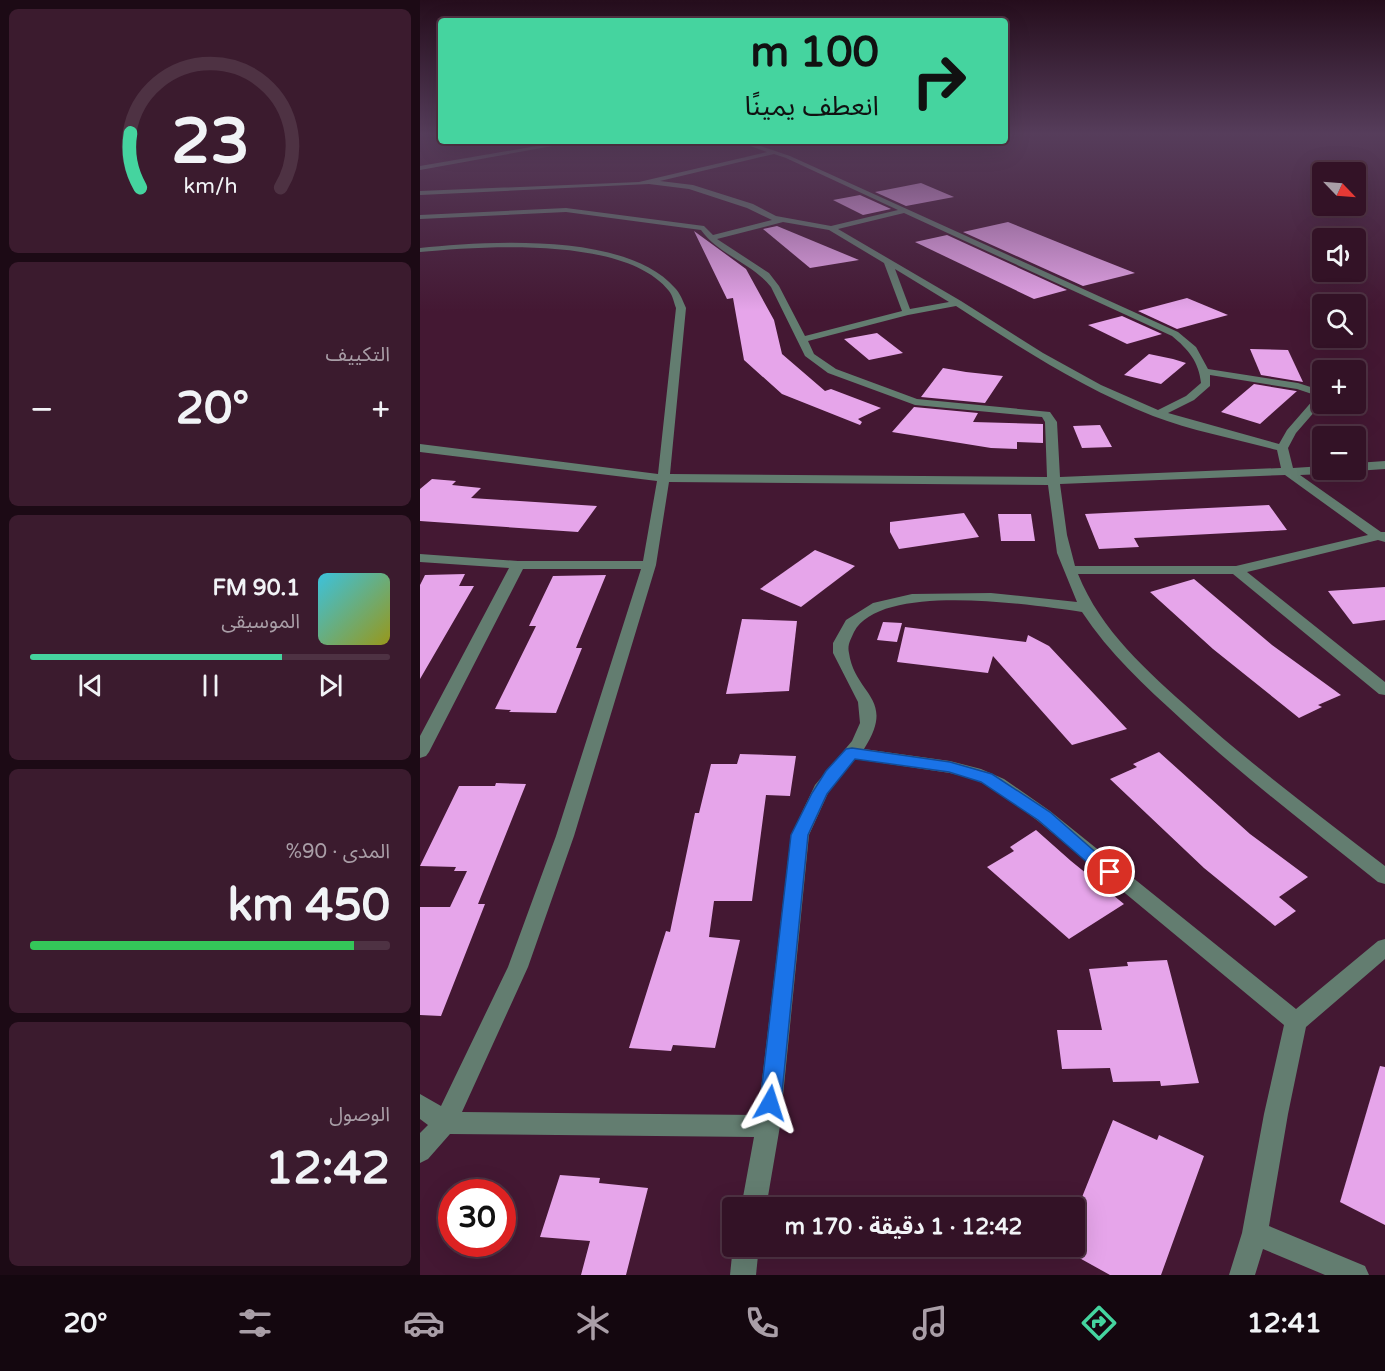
<!DOCTYPE html>
<html lang="ar">
<meta charset="utf-8">
<style>
:root{--surface:#331226;--page:#3b1b2e;--text:#f1f3f6;--muted:#a99ea7;--line:#4e3243;--accent:#45d49f}
body{margin:0;font-family:"Varela Round","Noto Sans Arabic",sans-serif;background:var(--page);color:var(--text);direction:rtl;height:100vh;display:flex;flex-direction:column;font-size:22px;white-space:nowrap}
*{box-sizing:border-box;margin:0}
p{font-size:20px;color:var(--muted)}
.icon{flex:none;width:33px;height:33px;fill:none;stroke:currentColor;stroke-width:2;stroke-linecap:round;stroke-linejoin:round}
.map{position:relative;flex:1;overflow:hidden;direction:ltr}
.side{display:flex;flex-direction:column;gap:9px;padding:9px;background:#1c0a15;width:420px}
.side>*{flex:none}
.banner{position:absolute;left:18px;top:18px;width:570px;height:126px;border-radius:6px;box-shadow:0 6px 24px #0002,0 0 0 2px var(--line);direction:rtl;background:#45d49f;color:#111;overflow:hidden}
.needle{width:39px;rotate:115deg}
.fabs{position:absolute;left:892px;top:162px;display:grid;gap:12px}
.fabs a{display:grid;place-items:center;width:54px;height:54px;border-radius:6px;background:var(--surface);box-shadow:0 6px 24px #0002,0 0 0 2px var(--line);font-size:30px}
.speed{position:absolute;left:18px;top:1179px;display:flex;gap:12px;font-size:30px;font-weight:700;text-align:center}
.speed>*{display:grid;place-content:center;width:78px;height:78px;border-radius:50%;background:var(--surface);box-shadow:0 6px 24px #0002,0 0 0 2px var(--line);line-height:1}
.speed .limit{border:9px solid #d22;background:#fff;color:#111}
.pin{position:absolute;display:grid;place-items:center;width:51px;height:51px;color:#fff;margin:-26px;border:3px solid #fff;border-radius:50%;box-shadow:0 2px 6px #0007}
.me{position:absolute;width:66px;margin:-33px;rotate:6deg;stroke-linejoin:round;filter:drop-shadow(0 0 4px #0008)}
.turn{display:flex;align-items:center;gap:21px;height:126px;padding:0 30px;font-size:27px}
.turn .icon{width:78px;height:78px;stroke-width:2.5}
.turn b{display:block;font-size:42px;line-height:51px}
.big{font-size:45px;font-weight:700;line-height:1.1}
.side .card{flex:1;display:flex;flex-direction:column;justify-content:center;gap:9px;min-width:0;padding:0 21px;border-radius:9px;background:var(--page)}
.side .dial{align-items:center;gap:0}
.dial svg{height:156px;overflow:visible;fill:none;stroke:var(--line);stroke-width:7;stroke-linecap:round;text-anchor:middle}
.dial text{fill:var(--text);stroke:none}
.song{display:flex;align-items:center;gap:18px}
.cover{width:72px;height:72px;border-radius:9px;background:linear-gradient(135deg,hsl(190 70% 55%),hsl(60 70% 35%))}
.played{height:6px;border-radius:3px;background:linear-gradient(90deg,var(--accent) 70%,var(--line) 70%)}
.keys{display:flex;justify-content:space-around;direction:ltr}
.heat{display:flex;justify-content:space-between;align-items:center;font-size:33px;direction:ltr}
.charge{height:9px;border-radius:4px;background:linear-gradient(90deg,#34c759 90%,var(--line) 0)}
.trip{position:absolute;left:302px;top:1197px;width:363px;height:60px;border-radius:6px;background:var(--surface);box-shadow:0 6px 24px #0002,0 0 0 2px var(--line);font-weight:700;line-height:60px;text-align:center;direction:rtl}
.tabs{display:flex;height:96px;justify-content:space-around;align-items:center;background:#14070f;color:var(--muted)}
.tabs .icon{width:42px;height:42px}
.tabs .selected{color:var(--accent)}
.tabs b{font-size:27px;color:var(--text)}
main{display:flex;flex:1;min-height:0}
.map>svg:first-child{display:block}
</style>
<main>
<div class="map">
<svg width="965" height="1275" viewBox="0 0 965 1275">
<rect width="100%" height="100%" fill="#441833"/>
<!-- building -->
<g fill="#e6a5ea">
<polygon points="501,183 534,197 486,206 455,192"/>
<polygon points="440,195 471,209 443,215 413,200"/>
<polygon points="588,222 677,258 715,273 663,286 543,232"/>
<polygon points="357,226 439,260 390,268 343,229"/>
<polygon points="274,231 326,269 354,320 362,354 405,391 411,389 461,408 438,419 442,422 440,425 362,394 324,360 313,298 307,299"/>
<polygon points="527,235 647,290 614,299 495,242"/>
<polygon points="767,298 808,315 757,329 718,311"/>
<polygon points="702,316 742,334 707,344 668,325"/>
<polygon points="457,333 483,353 449,360 424,339"/>
<polygon points="830,349 868,350 883,382 841,375"/>
<polygon points="729,354 753,359 766,363 741,384 704,375"/>
<polygon points="523,368 546,372 583,376 565,403 501,397"/>
<polygon points="834,384 876,391 877,391 840,424 801,412"/>
<polygon points="494,407 558,413 553,422 623,424 623,443 597,442 597,449 571,448 472,432"/>
<polygon points="680,425 692,447 662,448 653,426"/>
<polygon points="12,479 36,481 32,485 61,488 51,498 177,506 158,532 0,521 0,489"/>
<polygon points="849,505 867,530 714,538 719,547 679,549 665,514"/>
<polygon points="544,513 559,537 479,549 470,532 470,522"/>
<polygon points="578,514 611,514 615,541 581,541"/>
<polygon points="395,550 435,566 381,607 340,589"/>
<polygon points="45,574 39,586 54,586 0,679 0,585 5,575"/>
<polygon points="186,575 156,648 162,648 136,713 89,712 91,710 75,709 116,626 109,626 133,576"/>
<polygon points="774,579 852,645 921,695 898,705 902,707 879,718 793,649 730,592"/>
<polygon points="965,587 965,620 933,624 908,591"/>
<polygon points="322,619 377,621 369,691 306,694"/>
<polygon points="463,622 482,623 477,642 457,640"/>
<polygon points="485,627 606,642 608,635 629,646 707,729 652,745 573,656 568,673 477,662"/>
<polygon points="739,752 830,834 888,877 859,897 876,911 855,926 784,868 690,779 717,767 713,764"/>
<polygon points="320,754 376,756 370,796 346,795 332,901 294,901 289,937 320,940 295,1048 253,1045 251,1051 209,1048 246,931 250,932 275,813 279,813 291,764 317,764"/>
<polygon points="76,783 106,784 58,904 65,904 21,1016 0,1015 0,907 30,907 47,871 34,871 36,867 0,866 39,786 75,786"/>
<polygon points="616,830 651,861 704,904 649,939 567,867 594,851 590,847"/>
<polygon points="747,960 779,1083 741,1086 740,1081 693,1082 690,1068 642,1069 637,1030 682,1030 669,969 708,966 707,962"/>
<polygon points="960,1066 965,1067 965,1225 920,1202"/>
<polygon points="693,1120 737,1140 739,1135 784,1156 741,1275 690,1275 654,1255 654,1217"/>
<polygon points="140,1175 180,1178 179,1183 228,1188 206,1275 161,1275 170,1241 120,1237"/>
</g>
<g fill="none" stroke-linecap="round" stroke-linejoin="round">
<!-- minor -->
<g fill="#637d70" fill-rule="evenodd">
<polygon points="146,141 160,141 0,170 0,166"/>
<path d="M317,141H326L370,156L758,332L776,347L788,369L878,383L900,390L903,402L876,433L868,448L873,468L903,466V470H910L904,474L880,475L961,532H965V542L958,540L827,572L965,682V695L959,694L813,574H658C681,631 727,671 773,712C834,767 900,816 965,866V884L958,882C892,829 824,777 761,719C725,686 689,653 662,612C613,605 461,581 434,632C431,639 427,645 429,653C435,695 477,698 444,749L530,761L561,769L584,779L630,811L876,1009L958,941L965,939V959L886,1027L868,1114L849,1226L945,1266L949,1275H905L843,1249L835,1275H809L822,1233L844,1114L864,1025L618,821L572,787L550,778L530,773L435,759L409,791L389,835L360,1126L346,1208H321L334,1137L30,1134L8,1159L0,1163V1133L8,1125L0,1119V1094L21,1106L88,967L136,836L221,569H103L9,752L6,756L0,758V736L89,568L0,562V554L98,561H223L237,481L0,452V444L238,474L256,308C254,303 253,296 249,291C206,236 63,246 0,252V248C67,241 207,232 255,288C260,293 263,301 266,308L250,474L627,477L625,422L622,417L495,405L408,373L385,356L351,287C332,263 299,255 281,230L146,212L0,219V215L146,208L284,226L293,235L352,220L327,208L269,189L229,184L0,195V191L219,182L347,152ZM354,154L366,158L478,210L411,226L356,216L333,204L273,185L240,181ZM484,213L752,336C768,349 779,362 781,383L766,396L738,410L681,385L623,353L541,301L418,229ZM363,222L409,230L464,263L482,311L385,336L359,286L349,273L297,239ZM475,269L529,302L490,309ZM536,306C599,347 662,388 733,416C772,431 816,439 857,450L861,468L640,477L637,422L630,412L497,399L416,369L394,354L388,341L488,315ZM790,375L877,389L892,394L894,399L867,430L859,444L748,413L774,400L790,386ZM865,475L948,535L816,566H655L647,535L640,484ZM249,482L628,485L637,553L657,602L571,593L492,594L453,603L426,620L413,643V653L438,702L440,723L432,741L395,785L371,835L338,1115L42,1112L108,967L154,836L236,565Z"/>
<polygon points="965,461 965,469 936,471 932,470 936,470 936,463"/>
<polygon points="313,1246 339,1246 336,1275 310,1275"/>
</g>
</g>
<!-- sky -->
<linearGradient id="sky" x2="0" y2="1"><stop stop-color="#250d1c"/><stop offset="0.43" stop-color="#563d5b"/><stop offset="1" stop-color="#563d5b" stop-opacity="0"/></linearGradient>
<rect width="965" height="311" fill="url(#sky)"/>
<!-- route -->
<polygon fill="#1a73e8" stroke="#114b97" stroke-width="1.5" points="432,748 530,762 572,774 630,812 698,872 696,876 683,876 618,820 561,782 529,772 435,759 407,794 388,835 361,1103 358,1110 350,1113 343,1110 340,1103 371,835 392,793 406,771 426,749"/>
</svg>
<div class="fabs">
<a><svg class="needle" viewBox="-14 -14 28 28"><path d="M0-13l5 13h-10z" fill="#e53935"/><path d="M0 13l5-13h-10z" fill="#a99ea7"/></svg></a>
<a><svg class="icon" aria-label="sound" viewBox="0 0 24 24"><path d="M4 9h4l5-4v14l-5-4H4zM17 9q2 3 0 6"/></svg></a>
<a><svg class="icon" aria-label="search" viewBox="0 0 24 24"><circle cx="10" cy="10" r="6"/><path d="M15 15l6 6"/></svg></a>
<a>+</a>
<a>−</a>
</div>
<div class="speed"><div class="limit">30</div></div>
<div class="pin" style="left:690px;top:872px;background:#d93025"><svg class="icon" aria-label="arrive" viewBox="0 0 24 24"><path d="M6 21V4h12l-3 4 3 4H6"/></svg></div>
<svg class="me" style="left:350px;top:1103px" viewBox="-20 -20 40 40"><path d="M0-17L14 15 0 8-14 15z" fill="#1a73e8" stroke="#fff" stroke-width="4"/></svg>
<div class="trip">12:42 · 1 دقيقة · 170 m</div>
<div class="banner">
<div class="turn"><svg class="icon" aria-label="right" viewBox="0 0 24 24"><path d="M7 20v-9h11M14 6l5 5-5 5"/></svg><div><b>100 m</b>انعطف يمينًا</div></div>
</div>
</div>
<section class="side">
<div class="card dial"><svg viewBox="0 0 100 80">
<path d="M14 69A42 42 0 1 1 86 69"/>
<path d="M14 69A42 42 0 0 1 9 41" stroke="#45d49f"/>
<text x="50" y="56" font-size="32" font-weight="700">23</text>
<text x="50" y="72" font-size="11">km/h</text>
</svg></div>
<div class="card"><p>التكييف</p>
<div class="heat"><a>−</a><b class="big">20°</b><a>+</a></div>
</div>
<div class="card">
<div class="song"><i class="cover"></i><div><b>90.1 FM</b><p>الموسيقى</p></div></div>
<div class="played"></div>
<div class="keys"><svg class="icon" aria-label="previous" viewBox="0 0 24 24"><path d="M18 5L8 12l10 7zM5 5v14"/></svg><svg class="icon" aria-label="pause" viewBox="0 0 24 24"><path d="M8 5v14M16 5v14"/></svg><svg class="icon" aria-label="next" viewBox="0 0 24 24"><path d="M6 5l10 7-10 7zM19 5v14"/></svg></div>
</div>
<div class="card"><p>المدى · 90%</p><b class="big">450 km</b><div class="charge"></div></div>
<div class="card"><p>الوصول</p><b class="big">12:42</b></div>
</section>
</main>
<nav class="tabs">
<b>12:41</b>
<svg class="icon selected" aria-label="directions" viewBox="0 0 24 24"><path d="M12 3l9 9-9 9-9-9zM9 14v-3h6M13 9l2 2-2 2"/></svg>
<svg class="icon" aria-label="music" viewBox="0 0 24 24"><path d="M9 18V5l10-2v13"/><circle cx="6" cy="18" r="3"/><circle cx="16" cy="16" r="3"/></svg>
<svg class="icon" aria-label="phone" viewBox="0 0 24 24"><path d="M5 4h4l2 5-3 2q2 4 5 5l2-3 5 2v4C11 20 4 13 5 4z"/></svg>
<svg class="icon" aria-label="climate" viewBox="0 0 24 24"><path d="M12 3v18M4 7l16 10M4 17L20 7"/></svg>
<svg class="icon" aria-label="car" viewBox="0 0 24 24"><path d="M5 17H2v-5l4-1 3-4h7l3 4 3 1v5h-3M9 17h6M6 11h13"/><circle cx="7" cy="17" r="2"/><circle cx="17" cy="17" r="2"/></svg>
<svg class="icon" aria-label="filters" viewBox="0 0 24 24"><path d="M4 7h16M4 17h16"/><circle cx="9" cy="7" r="2"/><circle cx="15" cy="17" r="2"/></svg>
<b>20°</b>
</nav>
